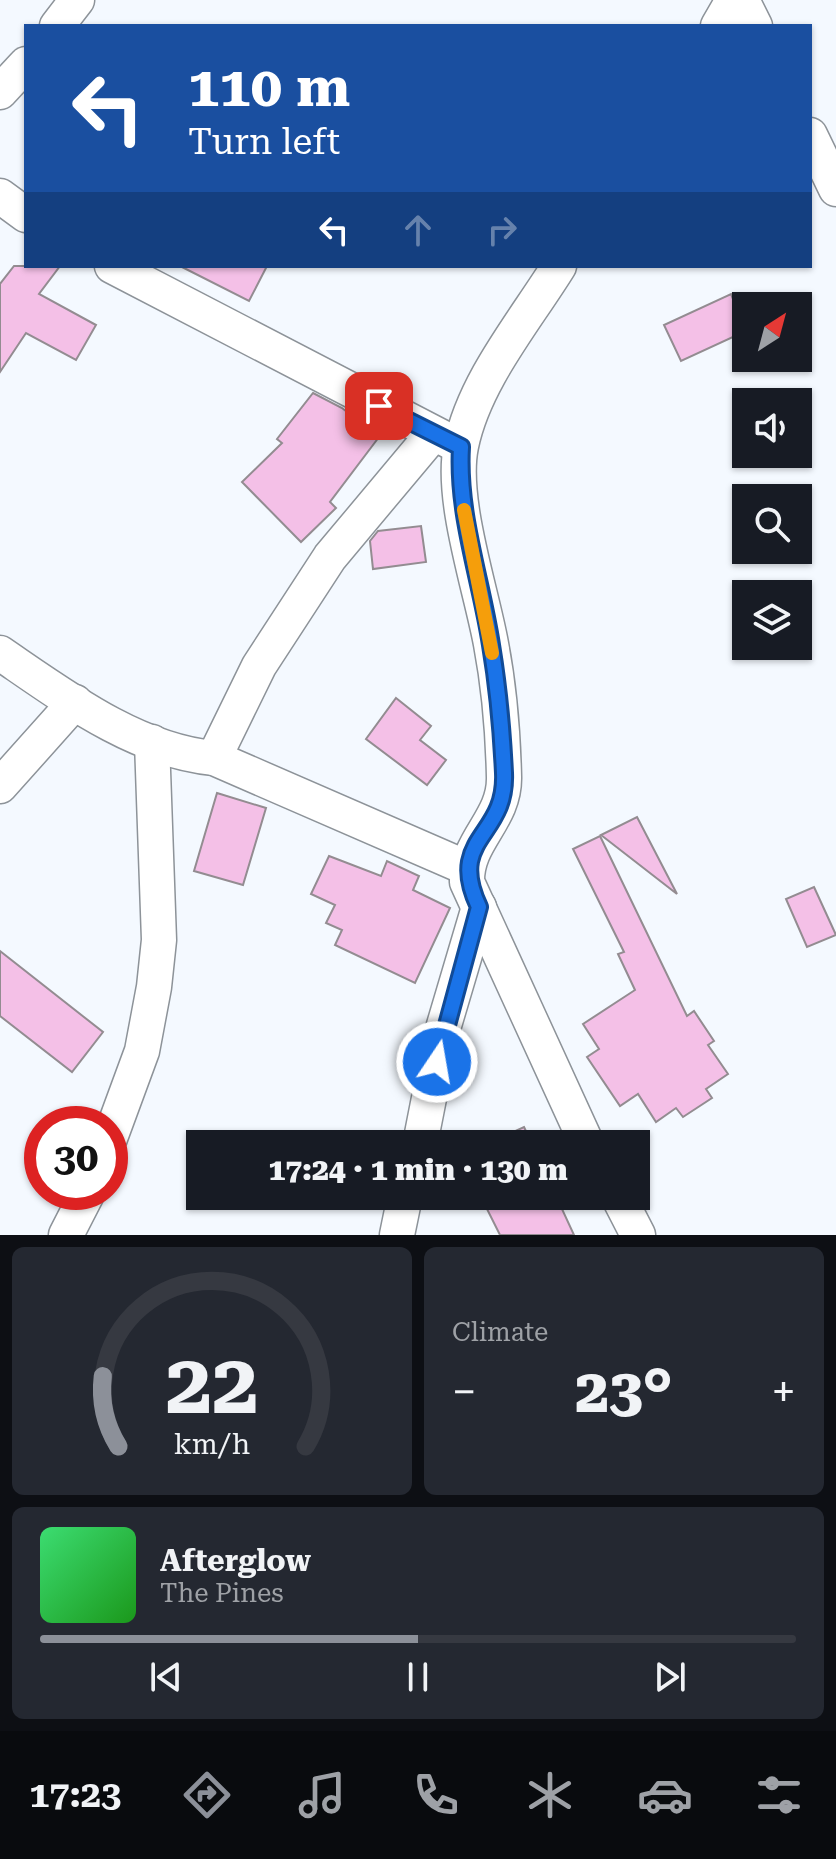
<!DOCTYPE html>
<meta charset="utf-8">
<style>
:root{--surface:#171b24;--page:#242831;--text:#f1f3f6;--muted:#9ea1a6;--line:#363941;--accent:#8c9099}
body{margin:0;font-family:"Roboto Serif",serif;background:var(--page);color:var(--text);height:100vh;display:flex;flex-direction:column;font-size:30px;white-space:nowrap}
*{box-sizing:border-box;margin:0}
p{font-size:26px;color:var(--muted)}
.icon{flex:none;width:44px;height:44px;fill:none;stroke:currentColor;stroke-width:2;stroke-linecap:round;stroke-linejoin:round}
.map{position:relative;height:1235px;overflow:hidden}
.side{display:flex;flex-direction:column;gap:12px;padding:12px;background:#0d0f14;flex:1}
.side>*{flex:none}
.banner{position:absolute;left:24px;top:24px;width:788px;height:244px;border-radius:0px;box-shadow:0 2px 6px #0004;background:#1a4fa0;color:#fff;overflow:hidden}
.needle{width:52px;rotate:36deg}
.buttons{position:absolute;left:732px;top:292px;display:grid;gap:16px}
.buttons a{display:grid;place-items:center;width:80px;height:80px;border-radius:0px;background:var(--surface);box-shadow:0 2px 6px #0004;font-size:40px}
.speed{position:absolute;left:24px;top:1106px;display:flex;gap:16px;font-size:40px;font-weight:700;text-align:center}
.speed>*{display:grid;place-content:center;width:104px;height:104px;border-radius:50%;background:var(--surface);box-shadow:0 2px 6px #0004;line-height:1}
.speed .limit{border:12px solid #d22;background:#fff;color:#111}
.pin{position:absolute;display:grid;place-items:center;width:68px;height:68px;color:#fff;margin:-34px;border-radius:16px;box-shadow:0 4px 12px #0006}
.me{position:absolute;width:88px;margin:-44px;rotate:12deg;stroke-linejoin:round;filter:drop-shadow(0 0 6px #0008)}
.turn{display:flex;align-items:center;gap:28px;height:168px;padding:0 32px;font-size:36px}
.turn .icon{width:104px;height:104px;stroke-width:2.5}
.turn b{display:block;font-size:56px;line-height:68px}
.lanes{display:flex;align-items:center;height:76px;padding:0 32px;background:#0003;justify-content:center;gap:40px;direction:ltr}
.lanes .off{opacity:.35}
.big{font-size:60px;font-weight:800;line-height:1.1}
.side .tile{flex:1;display:flex;flex-direction:column;justify-content:center;gap:12px;min-width:0;padding:0 28px;border-radius:12px;background:var(--page)}
.side .dial{align-items:center;gap:0}
.dial svg{height:208px;overflow:visible;fill:none;stroke:var(--line);stroke-width:7;stroke-linecap:round;text-anchor:middle}
.dial text{fill:var(--text);stroke:none}
.song{display:flex;align-items:center;gap:24px}
.cover{width:96px;height:96px;border-radius:12px;background:linear-gradient(135deg,hsl(140 70% 55%),hsl(120 70% 35%))}
.played{height:8px;border-radius:4px;background:linear-gradient(90deg,var(--accent) 50%,var(--line) 50%)}
.keys{display:flex;justify-content:space-around;direction:ltr}
.heat{display:flex;justify-content:space-between;align-items:center;font-size:44px;direction:ltr}
.side .tiles{flex:1;display:grid;gap:12px;grid-template-columns:1fr 1fr}
.tile:last-child{grid-column:span 2}
.trip{position:absolute;left:186px;top:1130px;width:464px;height:80px;border-radius:0px;background:var(--surface);box-shadow:0 2px 6px #0004;font-weight:800;line-height:80px;text-align:center}
.menu{display:flex;height:128px;justify-content:space-around;align-items:center;background:#090b0e;color:var(--muted)}
.menu .icon{width:56px;height:56px}
.menu .selected{color:var(--accent)}
.menu b{font-size:36px;color:var(--text)}
.map>svg:first-child{display:block}
</style>
<div class="map">
<svg width="836" height="1235" viewBox="0 0 836 1235">
<rect width="100%" height="100%" fill="#f4f9ff"/>
<!-- building -->
<g fill="#f4c0e7" stroke="#938c91" stroke-width="2">
<polygon points="14,266 60,266 39,294 96,325 76,360 26,333 0,372 0,284"/>
<polygon points="180,266 267,266 249,301"/>
<polygon points="731,294 746,331 681,361 664,325"/>
<polygon points="313,393 342,408 379,437 330,502 336,508 301,542 242,482 282,443 277,439"/>
<polygon points="421,526 426,562 373,569 370,541 378,531"/>
<polygon points="396,698 431,726 420,740 446,760 427,785 366,739"/>
<polygon points="217,793 266,808 243,885 194,871"/>
<polygon points="637,817 677,894 601,835"/>
<polygon points="600,836 687,1016 694,1011 714,1041 708,1045 728,1074 706,1089 712,1098 683,1117 676,1108 656,1122 638,1094 620,1106 587,1057 599,1049 583,1024 635,990 618,954 624,952 573,849"/>
<polygon points="329,856 381,876 387,861 419,876 413,890 450,908 415,983 335,945 342,930 326,923 335,905 311,894"/>
<polygon points="814,887 836,935 807,947 786,899"/>
<polygon points="0,951 103,1032 72,1072 0,1016"/>
<polygon points="524,1127 532,1144 487,1144"/>
<polygon points="497,1196 556,1196 574,1235 500,1235 486,1207 499,1201"/>
</g>
<g fill="none" stroke-linecap="round" stroke-linejoin="round">
<!-- street casing -->
<g stroke="#8d9399" stroke-width="37">
<g id="street">
<polyline points="742,0 755,26"/>
<polyline points="57,26 77,0"/>
<polyline points="718,26 733,0"/>
<polyline points="0,92 26,64"/>
<polyline points="810,135 836,189"/>
<polyline points="0,196 26,215"/>
<polyline points="112,266 453,443"/>
<path d="M559,266C525,321 474,381 461,446C450,499 481,589 491,644C499,686 503,733 504,777C505,820 466,840 467,882L587,1144"/>
<path d="M0,653C63,696 136,751 214,758L467,868"/>
<polyline points="214,758 259,666 330,557 433,434"/>
<polyline points="0,786 75,702"/>
<polyline points="110,1138 142,1051 154,987 159,940 152,742"/>
<polyline points="420,1144 442,1032 479,907"/>
<polyline points="618,1196 638,1235"/>
<polyline points="66,1235 88,1192"/>
<polyline points="397,1235 405,1196"/>
</g>
</g>
<!-- street -->
<use href="#street" stroke="#fff" stroke-width="34"/>
</g>
<g fill="none" stroke-linecap="round" stroke-linejoin="round">
<!-- route casing -->
<g stroke="#114b97" stroke-width="20">
<path id="route" d="M379,406L461,447C457,514 481,579 491,645C498,687 502,731 504,773C507,838 446,837 479,907L437,1062"/>
</g>
<!-- route -->
<use href="#route" stroke="#1a73e8" stroke-width="14"/>
<!-- slow -->
<polyline stroke="#f59e0b" stroke-width="14" points="464,510 492,653"/>
</g>
</svg>
<div class="buttons">
<a><svg class="needle" viewBox="-14 -14 28 28"><path d="M0-13l5 13h-10z" fill="#e53935"/><path d="M0 13l5-13h-10z" fill="#9ea1a6"/></svg></a>
<a><svg class="icon" aria-label="sound" viewBox="0 0 24 24"><path d="M4 9h4l5-4v14l-5-4H4zM17 9q2 3 0 6"/></svg></a>
<a><svg class="icon" aria-label="search" viewBox="0 0 24 24"><circle cx="10" cy="10" r="6"/><path d="M15 15l6 6"/></svg></a>
<a><svg class="icon" aria-label="layers" viewBox="0 0 24 24"><path d="M12 4l9 5-9 5-9-5zM3 14l9 5 9-5"/></svg></a>
</div>
<div class="speed"><div class="limit">30</div></div>
<div class="pin" style="left:379px;top:406px;background:#d93025"><svg class="icon" aria-label="arrive" viewBox="0 0 24 24"><path d="M6 21V4h12l-3 4 3 4H6"/></svg></div>
<svg class="me" style="left:437px;top:1062px" viewBox="-20 -20 40 40"><circle r="17" fill="#1a73e8" stroke="#fff" stroke-width="3"/><path d="M0-11L8 9 0 5-8 9z" fill="#fff"/></svg>
<div class="trip">17:24 · 1 min · 130 m</div>
<div class="banner">
<div class="turn"><svg class="icon" aria-label="left" viewBox="0 0 24 24"><path d="M17 20v-9H6M10 6l-5 5 5 5"/></svg><div><b>110 m</b>Turn left</div></div>
<div class="lanes"><svg class="icon" aria-label="left" viewBox="0 0 24 24"><path d="M17 20v-9H6M10 6l-5 5 5 5"/></svg><svg class="icon off" aria-label="ahead" viewBox="0 0 24 24"><path d="M12 20V5M6 11l6-6 6 6"/></svg><svg class="icon off" aria-label="right" viewBox="0 0 24 24"><path d="M7 20v-9h11M14 6l5 5-5 5"/></svg></div>
</div>
</div>
<section class="side">
<div class="tiles">
<div class="tile dial"><svg viewBox="0 0 100 80">
<path d="M14 69A42 42 0 1 1 86 69"/>
<path d="M14 69A42 42 0 0 1 8 42" stroke="#8c9099"/>
<text x="50" y="56" font-size="32" font-weight="700">22</text>
<text x="50" y="72" font-size="11">km/h</text>
</svg></div>
<div class="tile"><p>Climate</p>
<div class="heat"><a>−</a><b class="big">23°</b><a>+</a></div>
</div>
<div class="tile">
<div class="song"><i class="cover"></i><div><b>Afterglow</b><p>The Pines</p></div></div>
<div class="played"></div>
<div class="keys"><svg class="icon" aria-label="previous" viewBox="0 0 24 24"><path d="M18 5L8 12l10 7zM5 5v14"/></svg><svg class="icon" aria-label="pause" viewBox="0 0 24 24"><path d="M8 5v14M16 5v14"/></svg><svg class="icon" aria-label="next" viewBox="0 0 24 24"><path d="M6 5l10 7-10 7zM19 5v14"/></svg></div>
</div>
</div>
</section>
<nav class="menu">
<b>17:23</b>
<svg class="icon selected" aria-label="directions" viewBox="0 0 24 24"><path d="M12 3l9 9-9 9-9-9zM9 14v-3h6M13 9l2 2-2 2"/></svg>
<svg class="icon" aria-label="music" viewBox="0 0 24 24"><path d="M9 18V5l10-2v13"/><circle cx="6" cy="18" r="3"/><circle cx="16" cy="16" r="3"/></svg>
<svg class="icon" aria-label="phone" viewBox="0 0 24 24"><path d="M5 4h4l2 5-3 2q2 4 5 5l2-3 5 2v4C11 20 4 13 5 4z"/></svg>
<svg class="icon" aria-label="climate" viewBox="0 0 24 24"><path d="M12 3v18M4 7l16 10M4 17L20 7"/></svg>
<svg class="icon" aria-label="car" viewBox="0 0 24 24"><path d="M5 17H2v-5l4-1 3-4h7l3 4 3 1v5h-3M9 17h6M6 11h13"/><circle cx="7" cy="17" r="2"/><circle cx="17" cy="17" r="2"/></svg>
<svg class="icon" aria-label="filters" viewBox="0 0 24 24"><path d="M4 7h16M4 17h16"/><circle cx="9" cy="7" r="2"/><circle cx="15" cy="17" r="2"/></svg>
</nav>
